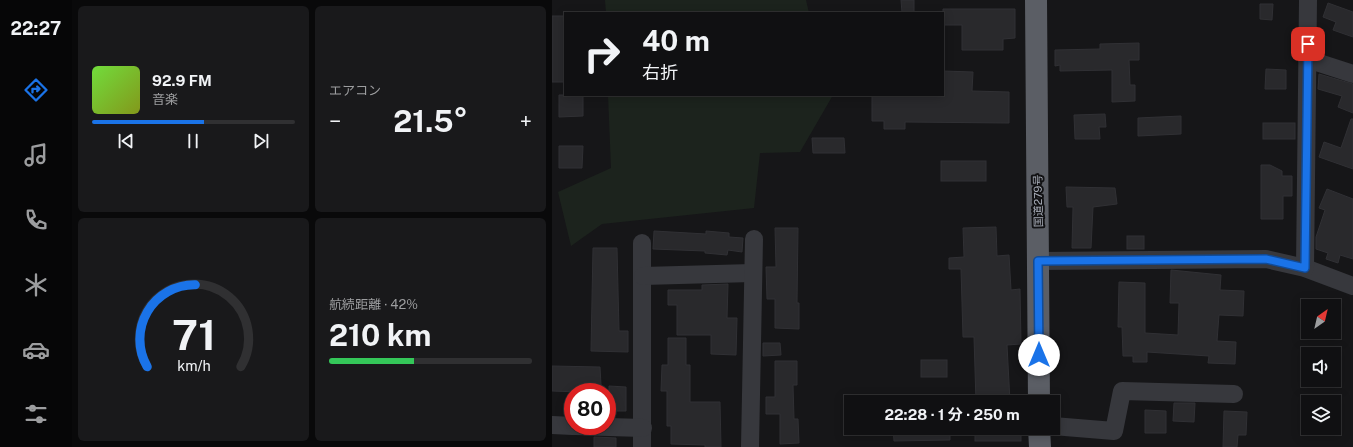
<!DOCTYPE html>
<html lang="ja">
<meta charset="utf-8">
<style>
:root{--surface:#101012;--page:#19191b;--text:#f1f3f6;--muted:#9c9d9f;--line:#303032;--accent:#1a73e8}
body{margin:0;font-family:"Public Sans","Noto Sans JP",sans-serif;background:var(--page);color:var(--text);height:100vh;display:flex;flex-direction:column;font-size:15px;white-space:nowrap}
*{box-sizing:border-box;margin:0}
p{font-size:13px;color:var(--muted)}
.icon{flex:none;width:22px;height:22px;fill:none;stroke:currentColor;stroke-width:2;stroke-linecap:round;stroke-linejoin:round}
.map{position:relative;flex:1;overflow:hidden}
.details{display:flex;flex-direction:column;gap:6px;padding:6px;background:#09090a;width:480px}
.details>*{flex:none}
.top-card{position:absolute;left:12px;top:12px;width:380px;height:84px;border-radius:0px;box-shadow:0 2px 10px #0003,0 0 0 1px var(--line);background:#101012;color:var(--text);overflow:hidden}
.needle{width:26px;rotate:34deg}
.fabs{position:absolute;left:749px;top:299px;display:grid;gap:8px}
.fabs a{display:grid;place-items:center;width:40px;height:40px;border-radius:0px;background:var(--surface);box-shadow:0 2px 10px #0003,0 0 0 1px var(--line);font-size:20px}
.speed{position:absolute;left:12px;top:383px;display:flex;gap:8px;font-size:20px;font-weight:700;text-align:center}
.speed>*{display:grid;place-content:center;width:52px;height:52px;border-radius:50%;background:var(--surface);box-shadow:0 2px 10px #0003,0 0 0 1px var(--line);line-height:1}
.speed .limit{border:6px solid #d22;background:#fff;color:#111}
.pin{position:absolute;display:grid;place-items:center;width:34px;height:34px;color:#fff;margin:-17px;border-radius:8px;box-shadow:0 2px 6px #0006}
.me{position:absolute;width:44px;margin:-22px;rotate:0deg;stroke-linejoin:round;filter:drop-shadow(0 0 3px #0008)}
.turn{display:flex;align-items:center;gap:14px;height:84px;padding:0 12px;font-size:18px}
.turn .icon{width:52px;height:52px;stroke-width:2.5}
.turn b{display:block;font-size:28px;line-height:34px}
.big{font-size:30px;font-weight:700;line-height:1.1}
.details .card{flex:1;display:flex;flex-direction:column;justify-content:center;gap:6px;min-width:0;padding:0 14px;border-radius:6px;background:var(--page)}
.details .dial{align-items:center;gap:0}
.dial svg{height:104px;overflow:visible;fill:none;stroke:var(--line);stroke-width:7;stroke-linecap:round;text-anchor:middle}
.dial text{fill:var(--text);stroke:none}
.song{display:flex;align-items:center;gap:12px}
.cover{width:48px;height:48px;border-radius:6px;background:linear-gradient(135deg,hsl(100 70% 55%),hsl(70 70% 35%))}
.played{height:4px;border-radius:2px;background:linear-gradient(90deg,var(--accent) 55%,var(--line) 55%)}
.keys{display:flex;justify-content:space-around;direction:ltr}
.heat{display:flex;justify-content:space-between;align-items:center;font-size:22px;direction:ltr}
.charge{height:6px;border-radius:3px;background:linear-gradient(90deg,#34c759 42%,var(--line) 0)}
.details .tiles{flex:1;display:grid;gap:6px;grid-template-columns:repeat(2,1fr)}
.trip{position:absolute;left:292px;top:395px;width:216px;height:40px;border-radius:0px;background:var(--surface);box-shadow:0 2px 10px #0003,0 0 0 1px var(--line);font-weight:700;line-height:40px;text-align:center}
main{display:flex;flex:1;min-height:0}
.dock{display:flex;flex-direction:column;width:72px;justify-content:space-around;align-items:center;background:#060607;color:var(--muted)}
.dock .icon{width:28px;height:28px}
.dock .selected{color:var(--accent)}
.dock b{font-size:18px;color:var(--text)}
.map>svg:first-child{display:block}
</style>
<main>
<nav class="dock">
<b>22:27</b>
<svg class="icon selected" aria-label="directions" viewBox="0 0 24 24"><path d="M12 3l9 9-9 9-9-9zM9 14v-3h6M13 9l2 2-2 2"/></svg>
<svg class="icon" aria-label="music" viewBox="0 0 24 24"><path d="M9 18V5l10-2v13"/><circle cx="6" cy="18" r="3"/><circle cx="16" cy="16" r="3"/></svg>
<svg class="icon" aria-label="phone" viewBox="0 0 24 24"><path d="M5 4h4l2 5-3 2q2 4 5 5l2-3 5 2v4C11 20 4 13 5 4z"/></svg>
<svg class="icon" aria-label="climate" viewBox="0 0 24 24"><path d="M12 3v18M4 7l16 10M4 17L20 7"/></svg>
<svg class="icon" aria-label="car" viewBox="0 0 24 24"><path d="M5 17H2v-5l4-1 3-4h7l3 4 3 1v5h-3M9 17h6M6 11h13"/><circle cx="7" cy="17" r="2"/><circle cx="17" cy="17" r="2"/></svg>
<svg class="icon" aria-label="filters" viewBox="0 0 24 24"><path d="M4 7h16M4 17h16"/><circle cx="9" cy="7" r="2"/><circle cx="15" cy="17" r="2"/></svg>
</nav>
<section class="details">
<div class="tiles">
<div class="card">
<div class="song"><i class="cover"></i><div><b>92.9 FM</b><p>音楽</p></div></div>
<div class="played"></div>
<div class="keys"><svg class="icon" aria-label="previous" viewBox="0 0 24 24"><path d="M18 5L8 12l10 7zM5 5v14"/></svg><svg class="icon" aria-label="pause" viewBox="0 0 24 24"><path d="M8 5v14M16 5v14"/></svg><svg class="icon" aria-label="next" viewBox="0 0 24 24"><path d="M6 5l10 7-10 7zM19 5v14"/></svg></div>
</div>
<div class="card"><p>エアコン</p>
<div class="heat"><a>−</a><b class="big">21.5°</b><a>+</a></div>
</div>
<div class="card dial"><svg viewBox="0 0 100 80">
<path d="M14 69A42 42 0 1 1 86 69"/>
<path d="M14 69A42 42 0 0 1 51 6" stroke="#1a73e8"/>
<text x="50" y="56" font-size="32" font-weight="700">71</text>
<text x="50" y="72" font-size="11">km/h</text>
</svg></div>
<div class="card"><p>航続距離 · 42%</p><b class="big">210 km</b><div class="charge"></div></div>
</div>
</section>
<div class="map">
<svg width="801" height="447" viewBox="0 0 801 447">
<rect width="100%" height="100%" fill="#161618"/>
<!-- green -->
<g fill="#1c231d">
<polygon points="53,0 254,0 257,13 54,13"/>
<polygon points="56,95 281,95 248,152 208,153 202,208 50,224 19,246 6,192 59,168"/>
</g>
<!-- building -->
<g fill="#29292c" stroke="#303034">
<polygon points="349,0 362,0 362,13 350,13"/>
<polygon points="776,3 801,12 801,37 781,30 784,22 771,17"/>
<polygon points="708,4 721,4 720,20 708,19"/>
<polygon points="391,9 463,9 463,38 451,39 451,50 410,50 410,25 391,25"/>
<rect x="0" y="16" width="13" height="66"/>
<polygon points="587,43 587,60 577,60 578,85 583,85 583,101 560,102 560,70 508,71 508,65 503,66 503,50 548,49 548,44"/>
<polygon points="714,69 734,70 734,89 713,89"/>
<polygon points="391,71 421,72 420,91 457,92 457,123 353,122 353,129 332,129 332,121 320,121 320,95 391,95"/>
<polygon points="767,74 801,84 801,113 786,107 790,96 766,89"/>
<polygon points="7,95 31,95 31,116 7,117"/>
<polygon points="553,114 554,127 547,127 548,139 523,139 522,115"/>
<polygon points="629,116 629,134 586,136 586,118"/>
<polygon points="799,119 801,119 801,169 767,157 772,142 789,148"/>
<rect x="711" y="123" width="32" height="16"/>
<polygon points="260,138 292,138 293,153 261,153"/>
<polygon points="7,146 31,146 30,168 7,168"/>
<rect x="389" y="161" width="45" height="20"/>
<polygon points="709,165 718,165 730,171 730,176 740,176 740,196 731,196 731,219 709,219"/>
<polygon points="514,187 563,188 565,204 541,207 539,248 520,248 521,207 515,207"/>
<polygon points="775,189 801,199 801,259 788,255 786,263 774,259 776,253 764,249 764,237 773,210 767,208"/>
<polygon points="444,227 445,256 457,255 459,290 468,289 469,344 455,345 458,402 424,402 422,337 411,337 409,269 397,269 397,258 412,257 411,228"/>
<polygon points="223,228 246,228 245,303 247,303 247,329 223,328 223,299 215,299 214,267 224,267"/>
<polygon points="102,231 154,234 154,231 177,233 177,237 191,238 190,252 176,250 175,255 153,253 153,251 101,249"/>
<rect x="575" y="236" width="17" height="13"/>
<polygon points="41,248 65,248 67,331 76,331 76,352 39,351"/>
<polygon points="619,270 669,275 668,290 692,291 691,316 667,315 665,341 684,342 683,364 656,363 657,356 595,352 595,362 581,362 581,356 571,356 570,327 566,327 567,282 593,283 593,333 626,335 627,303 618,303"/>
<polygon points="176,284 175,318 185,318 184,355 159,354 159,335 125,335 125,305 116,305 116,290 150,290 150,285"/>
<polygon points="116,338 134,338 134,365 138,365 138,402 168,402 169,447 153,447 153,445 119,444 119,426 115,426 115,391 109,391 110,365 116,365"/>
<polygon points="211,343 228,343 229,355 211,356"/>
<rect x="369" y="360" width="26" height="17"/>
<polygon points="223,361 245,361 245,385 241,385 242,419 246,419 247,443 228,444 228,414 214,414 214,397 223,397"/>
<polygon points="0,366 48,367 49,385 27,386 27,392 0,391"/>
<polygon points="57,386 74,387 74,411 57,411"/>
<polygon points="622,403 643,403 642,422 621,421"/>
<polygon points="593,410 614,411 614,433 593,433"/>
<polygon points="672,411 695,412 694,435 686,435 685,447 671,447"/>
<polygon points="341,428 398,428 398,440 342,441"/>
<rect x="423" y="428" width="46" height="13"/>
<polygon points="42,437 64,438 64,447 42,447"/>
</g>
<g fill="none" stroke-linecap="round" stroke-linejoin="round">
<!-- minor -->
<g stroke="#37383d" stroke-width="18">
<polyline points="755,59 801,74"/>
<polyline points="90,243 90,447"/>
<polyline points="487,261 714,259 753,268 801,286"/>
<polyline points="753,268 756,1"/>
<polyline points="91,276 200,273"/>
<polyline points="0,425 21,426"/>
<polyline points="23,426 91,428"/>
<polyline points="501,426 562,431 570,391 682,394"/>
<polyline points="198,447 202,239"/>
</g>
<!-- trunk -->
<g stroke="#5b5e65" stroke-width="22">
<polyline points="484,0 487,402"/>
<polyline points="487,428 488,447"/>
</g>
</g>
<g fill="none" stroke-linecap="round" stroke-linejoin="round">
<!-- route casing -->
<g stroke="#114b97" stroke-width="10">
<polyline id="route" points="487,355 486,261 714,259 753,268 756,44"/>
</g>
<!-- route -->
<use href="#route" stroke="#1a73e8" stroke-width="7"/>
</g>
<g text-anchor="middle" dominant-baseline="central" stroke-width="4" stroke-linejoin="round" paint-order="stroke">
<!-- street labels -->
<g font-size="11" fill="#a8adb8" stroke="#111113">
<text transform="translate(486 201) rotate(-91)">国道279号</text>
</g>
</g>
</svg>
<div class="fabs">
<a><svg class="needle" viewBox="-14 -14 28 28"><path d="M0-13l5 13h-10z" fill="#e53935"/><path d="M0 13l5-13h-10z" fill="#9c9d9f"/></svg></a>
<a><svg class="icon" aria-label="sound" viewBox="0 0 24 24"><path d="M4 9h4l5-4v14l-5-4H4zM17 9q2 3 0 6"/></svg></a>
<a><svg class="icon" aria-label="layers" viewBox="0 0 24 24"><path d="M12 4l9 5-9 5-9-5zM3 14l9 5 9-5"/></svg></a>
</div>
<div class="speed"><div class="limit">80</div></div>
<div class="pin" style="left:756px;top:44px;background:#d93025"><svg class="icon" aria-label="arrive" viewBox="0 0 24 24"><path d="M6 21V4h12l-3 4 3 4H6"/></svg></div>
<svg class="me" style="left:487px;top:355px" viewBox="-20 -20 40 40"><circle r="19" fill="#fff"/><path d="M0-13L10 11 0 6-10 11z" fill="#1a73e8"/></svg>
<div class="trip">22:28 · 1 分 · 250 m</div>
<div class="top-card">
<div class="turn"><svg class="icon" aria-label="right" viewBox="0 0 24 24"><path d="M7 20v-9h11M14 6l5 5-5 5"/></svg><div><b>40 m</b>右折</div></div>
</div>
</div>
</main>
